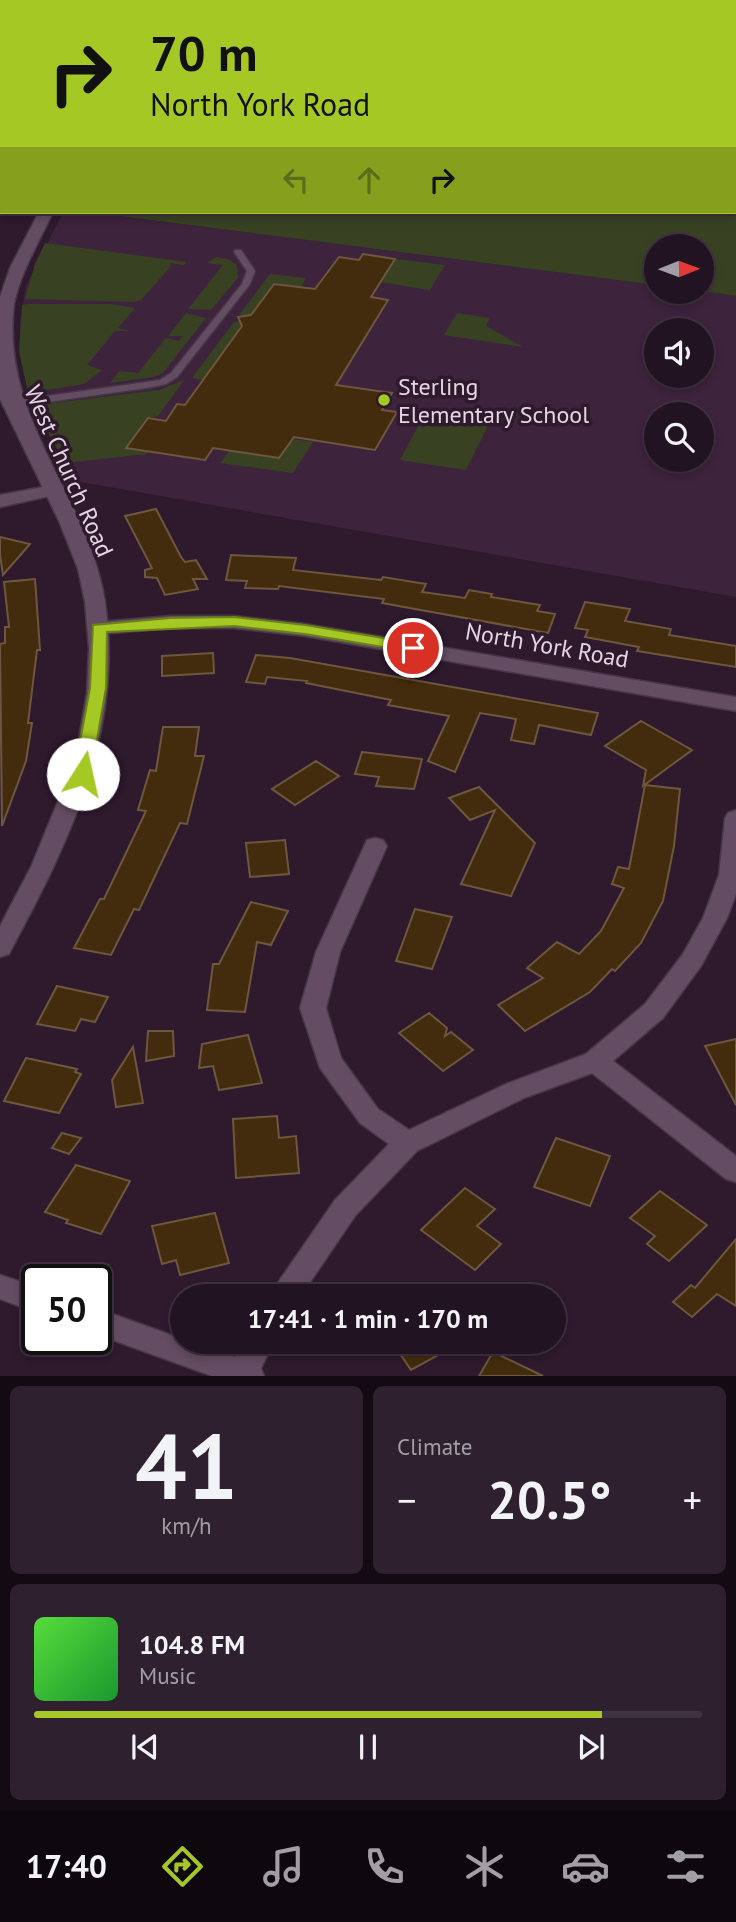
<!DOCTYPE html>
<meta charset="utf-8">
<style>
:root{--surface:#221322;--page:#2e202f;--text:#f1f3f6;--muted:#a29ea5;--line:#3f3240;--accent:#a5c824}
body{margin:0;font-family:"PT Sans",sans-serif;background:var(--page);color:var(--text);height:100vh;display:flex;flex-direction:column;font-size:26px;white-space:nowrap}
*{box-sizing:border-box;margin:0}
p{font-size:23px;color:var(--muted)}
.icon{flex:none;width:38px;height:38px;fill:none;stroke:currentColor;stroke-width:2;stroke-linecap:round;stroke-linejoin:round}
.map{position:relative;height:1376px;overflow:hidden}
.drawer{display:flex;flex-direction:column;gap:10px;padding:10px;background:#130a13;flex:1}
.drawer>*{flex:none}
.top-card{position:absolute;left:0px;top:0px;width:737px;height:214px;box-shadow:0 4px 10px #0003,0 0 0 2px var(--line);background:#a5c824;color:#111;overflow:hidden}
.needle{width:46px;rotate:89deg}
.controls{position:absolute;left:644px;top:234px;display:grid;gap:14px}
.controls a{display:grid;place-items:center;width:70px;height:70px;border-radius:50%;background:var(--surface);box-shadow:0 4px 10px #0003,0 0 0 2px var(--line);font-size:35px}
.speed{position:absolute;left:21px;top:1264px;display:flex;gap:14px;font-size:35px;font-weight:700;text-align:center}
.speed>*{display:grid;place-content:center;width:91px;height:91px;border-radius:50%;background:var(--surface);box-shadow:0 4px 10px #0003,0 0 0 2px var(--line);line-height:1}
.speed .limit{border:4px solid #111;border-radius:10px;background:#fff;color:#111}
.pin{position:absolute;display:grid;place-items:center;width:60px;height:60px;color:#fff;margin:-30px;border:4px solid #fff;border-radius:50%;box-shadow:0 2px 7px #0007}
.me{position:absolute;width:77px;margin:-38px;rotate:10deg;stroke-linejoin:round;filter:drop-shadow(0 0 5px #0008)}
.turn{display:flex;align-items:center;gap:24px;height:147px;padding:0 35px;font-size:32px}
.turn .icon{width:91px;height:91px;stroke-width:2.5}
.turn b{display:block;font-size:49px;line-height:60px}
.lanes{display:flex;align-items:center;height:66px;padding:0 35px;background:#0003;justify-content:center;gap:35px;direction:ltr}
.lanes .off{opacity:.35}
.big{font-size:52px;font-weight:700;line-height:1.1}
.drawer .widget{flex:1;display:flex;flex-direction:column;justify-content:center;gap:10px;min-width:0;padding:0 24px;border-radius:10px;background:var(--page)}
.drawer .dial{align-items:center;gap:0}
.dial b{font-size:91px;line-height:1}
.song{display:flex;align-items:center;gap:21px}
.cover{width:84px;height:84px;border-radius:10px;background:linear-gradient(135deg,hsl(110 70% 55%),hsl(130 70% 35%))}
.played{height:7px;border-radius:4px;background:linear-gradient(90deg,var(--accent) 85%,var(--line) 85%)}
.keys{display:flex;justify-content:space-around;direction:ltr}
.heat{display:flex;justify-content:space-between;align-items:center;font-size:38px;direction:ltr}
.drawer .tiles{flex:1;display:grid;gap:10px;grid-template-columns:1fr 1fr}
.widget:last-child{grid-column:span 2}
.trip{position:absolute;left:170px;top:1284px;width:396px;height:70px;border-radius:35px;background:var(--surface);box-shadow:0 4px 10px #0003,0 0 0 2px var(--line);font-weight:700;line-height:70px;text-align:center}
.tab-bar{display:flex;height:112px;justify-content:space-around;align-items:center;background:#0e080e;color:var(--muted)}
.tab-bar .icon{width:49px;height:49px}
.tab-bar .on{color:var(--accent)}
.tab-bar b{font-size:32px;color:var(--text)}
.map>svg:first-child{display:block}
</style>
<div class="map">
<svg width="736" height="1376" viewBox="0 0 736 1376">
<rect width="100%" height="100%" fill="#2e192d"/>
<!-- built -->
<path fill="#3d233c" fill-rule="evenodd" d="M63,212H89L656,285V292L702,291L736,296V597L75,481L34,407L21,354L20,321L26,286ZM656,331H702V376H656ZM656,415H702V460H656Z"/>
<!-- green -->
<g fill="#384223">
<polygon points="163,0 736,0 736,296 702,291 702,247 656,247 656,285 89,212 735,212 735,2"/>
<polygon points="45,243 187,262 184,265 170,263 171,266 141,300 134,302 25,299 35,264"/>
<polygon points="216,257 228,259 237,265 238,278 211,310 188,309 223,265 207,263"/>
<polygon points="395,259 445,265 430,290 379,282"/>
<polygon points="270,274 306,278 301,287 273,283 251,314 242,317 240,314"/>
<polygon points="27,304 111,304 135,308 118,328 130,331 115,331 87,365 102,370 84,384 28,393 19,351 22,305"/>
<polygon points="186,313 206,318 163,373 153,377 110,383 119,371 138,373 166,338 179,341 182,336 168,336"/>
<polygon points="457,313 490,318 486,326 523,347 444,335"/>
<polygon points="239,321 243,325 203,380 192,378 234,322"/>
<polygon points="184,380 158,416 148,418 126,447 149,451 147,454 65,463 34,408 38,405 159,390"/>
<polygon points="427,410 491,420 466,470 400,460"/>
<polygon points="293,439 313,442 293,473 220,463 229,451 279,458"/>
</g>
<!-- building -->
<g fill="#432b0d" stroke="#6d573e" stroke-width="2">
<polygon points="363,254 395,259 371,297 388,300 336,385 392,393 382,410 397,412 375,450 294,437 279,458 213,448 205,460 126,448 148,418 166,421 177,404 185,405 242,326 238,317 251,315 274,284 315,289 339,257 359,260"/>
<polygon points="156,509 181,557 185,562 196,560 207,579 193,579 198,589 165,595 157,578 145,577 145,570 152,568 125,516"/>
<polygon points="0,537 30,544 3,575 0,555"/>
<polygon points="231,555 296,558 293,570 381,580 383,577 426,584 422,592 465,598 469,590 492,594 491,597 540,605 537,611 555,614 548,633 382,603 384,599 279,586 278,589 245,588 247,581 226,580"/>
<polygon points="35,579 40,650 37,650 28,723 32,723 26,761 2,826 0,644 5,643 5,627 9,627 4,582"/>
<polygon points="585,602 630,609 625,621 671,629 669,635 736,646 736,667 637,651 639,647 585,637 588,630 575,628"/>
<polygon points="213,653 214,673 162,676 162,656"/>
<polygon points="256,655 290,658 598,713 591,735 539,725 534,744 511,740 516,719 480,713 455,772 428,761 449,716 388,705 391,700 306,683 307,681 267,677 265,684 246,682"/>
<polygon points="641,721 692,750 643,786 646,770 605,746"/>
<polygon points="163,727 199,727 195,756 204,756 187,824 180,823 139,910 134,909 111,955 74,948 100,899 104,899 146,811 138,810 150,770 156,771"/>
<polygon points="362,752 422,759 414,789 376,786 379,777 355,774"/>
<polygon points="316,761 339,776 295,805 272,789"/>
<polygon points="645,785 680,789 674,846 663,901 641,943 615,971 612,969 590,992 525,1031 498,1005 543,978 527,968 557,942 579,954 601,931 624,888 612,884 618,867 629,869"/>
<polygon points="479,787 535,843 511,896 461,884 495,810 470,820 449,798"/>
<polygon points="285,840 289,874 250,877 246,843"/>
<polygon points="251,902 288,911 271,945 257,942 245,1012 207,1010 213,964 219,964"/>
<polygon points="415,909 452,917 432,969 396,961"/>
<polygon points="57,986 108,997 95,1022 81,1019 75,1031 37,1024"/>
<polygon points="429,1013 447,1028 445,1036 451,1032 473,1050 443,1071 399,1033"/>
<polygon points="148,1031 173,1031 174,1056 146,1061"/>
<polygon points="248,1035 262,1083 219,1090 213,1066 199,1068 202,1044"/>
<polygon points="736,1039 736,1105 705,1046"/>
<polygon points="133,1047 143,1103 116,1107 112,1080"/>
<polygon points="26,1058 77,1069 75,1072 81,1074 59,1113 4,1101"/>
<polygon points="277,1116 279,1138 296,1136 299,1173 236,1178 233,1119"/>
<polygon points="62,1133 81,1138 69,1154 52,1148"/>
<polygon points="556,1138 610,1156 590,1206 534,1187"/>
<polygon points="76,1165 130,1181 101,1234 66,1223 68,1220 45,1212"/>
<polygon points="465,1188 495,1209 477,1226 501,1244 475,1270 421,1230"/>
<polygon points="660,1191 707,1225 669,1261 647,1244 655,1236 630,1218"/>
<polygon points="215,1213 229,1263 180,1275 176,1260 162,1264 152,1226"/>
<polygon points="736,1239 736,1306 717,1294 692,1317 673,1302 691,1285 695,1288"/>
<polygon points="392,1342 462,1342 411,1370"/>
<polygon points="493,1352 543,1376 479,1376"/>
</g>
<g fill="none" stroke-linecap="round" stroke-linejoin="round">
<!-- lane casing -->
<g stroke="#473646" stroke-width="3">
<polygon id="lane" points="235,250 241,250 255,271 250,284 177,377 166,384 147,388 12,407 8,404 12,401 160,380 171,373 242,284 247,271 234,252"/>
</g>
<!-- street casing -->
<g stroke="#473646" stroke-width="3">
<g id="street">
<rect x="0" y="123" width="2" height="9"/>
<polygon points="53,485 62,490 59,494 0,507 0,495"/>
<polygon points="170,616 234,616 305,624 736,697 736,711 305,636 234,628 170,628 99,634 92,632 89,628 92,624 99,622"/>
<polygon points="736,810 736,894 727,918 701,966 663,1018 613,1061 736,1156 736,1182 726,1179 592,1073 524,1098 417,1151 355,1216 300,1297 268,1297 335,1200 389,1144 360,1123 320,1068 300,1008 316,952 367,840 375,838 383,840 387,846 340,952 326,1008 341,1058 378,1109 409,1130 506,1084 586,1054 645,1004 683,954 703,918 719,875 725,818 728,813"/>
<polygon points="0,1275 37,1287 37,1313 0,1299"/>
<polygon points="96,1308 182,1339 182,1342 192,1342 235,1357 243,1342 274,1342 261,1368 264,1376 212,1376 96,1334"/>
</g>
</g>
<!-- secondary casing -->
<g stroke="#473646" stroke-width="3">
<g id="secondary">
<polygon points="145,0 157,0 144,2"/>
<path d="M39,212H53C39,242 21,271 14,304C0,420 88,494 105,602C124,727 70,841 12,948L9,954L0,957V926L31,867L66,782L79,738L87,693L89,648L85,602L78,569L59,521L0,399V297L10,268Z"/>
</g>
</g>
<!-- lane -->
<use href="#lane" fill="#644c62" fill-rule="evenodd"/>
<!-- street -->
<use href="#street" fill="#644c62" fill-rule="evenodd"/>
<!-- secondary -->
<use href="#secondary" fill="#644c62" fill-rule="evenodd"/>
</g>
<!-- route -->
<polygon fill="#a5c824" stroke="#6b8217" stroke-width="2" points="234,617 305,625 413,643 421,648 413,652 305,634 234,626 107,632 106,688 91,774 83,779 77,778 74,774 90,688 93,625 170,618"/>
<!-- markers -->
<circle fill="#a5c824" stroke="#2e192d" stroke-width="2.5" cx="384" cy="400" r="7"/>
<g text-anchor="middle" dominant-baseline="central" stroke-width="7" stroke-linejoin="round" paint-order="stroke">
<!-- poi labels -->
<g font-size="24" fill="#e4d5e2" stroke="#2e192d" text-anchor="start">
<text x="398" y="386">Sterling<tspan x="398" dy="28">Elementary School</tspan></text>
</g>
<!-- street labels -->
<g font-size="24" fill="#e4d5e2" stroke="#2e192d">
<text transform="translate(69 471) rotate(66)">West Church Road</text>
<text transform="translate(547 645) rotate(10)">North York Road</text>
</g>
</g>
</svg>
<div class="controls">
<a><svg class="needle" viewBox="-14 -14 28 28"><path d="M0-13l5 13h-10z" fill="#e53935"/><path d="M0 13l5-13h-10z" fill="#a29ea5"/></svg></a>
<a><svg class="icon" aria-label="sound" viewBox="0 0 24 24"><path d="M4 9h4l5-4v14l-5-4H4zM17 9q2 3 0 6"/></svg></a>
<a><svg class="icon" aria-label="search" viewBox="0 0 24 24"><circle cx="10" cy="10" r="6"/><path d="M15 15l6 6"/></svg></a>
</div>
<div class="speed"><div class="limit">50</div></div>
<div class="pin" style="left:413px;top:648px;background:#d93025"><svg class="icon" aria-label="arrive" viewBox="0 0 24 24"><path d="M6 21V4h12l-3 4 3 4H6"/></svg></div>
<svg class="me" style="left:83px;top:774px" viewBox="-20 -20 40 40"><circle r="19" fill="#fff"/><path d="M0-13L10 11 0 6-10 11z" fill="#a5c824"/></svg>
<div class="trip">17:41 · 1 min · 170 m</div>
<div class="top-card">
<div class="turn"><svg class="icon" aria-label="right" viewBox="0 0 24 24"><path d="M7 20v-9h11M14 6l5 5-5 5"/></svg><div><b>70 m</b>North York Road</div></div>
<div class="lanes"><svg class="icon off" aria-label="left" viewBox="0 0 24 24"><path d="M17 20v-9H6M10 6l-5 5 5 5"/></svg><svg class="icon off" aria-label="ahead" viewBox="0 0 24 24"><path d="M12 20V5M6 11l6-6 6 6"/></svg><svg class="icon" aria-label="right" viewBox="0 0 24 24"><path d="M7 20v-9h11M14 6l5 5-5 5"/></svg></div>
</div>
</div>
<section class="drawer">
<div class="tiles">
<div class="widget dial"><b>41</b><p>km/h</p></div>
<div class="widget"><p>Climate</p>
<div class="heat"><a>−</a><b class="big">20.5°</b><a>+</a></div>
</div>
<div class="widget">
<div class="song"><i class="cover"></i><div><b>104.8 FM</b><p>Music</p></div></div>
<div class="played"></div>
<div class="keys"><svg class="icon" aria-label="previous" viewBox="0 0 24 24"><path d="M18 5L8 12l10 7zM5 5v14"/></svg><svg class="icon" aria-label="pause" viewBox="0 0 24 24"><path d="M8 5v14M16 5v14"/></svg><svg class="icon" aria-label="next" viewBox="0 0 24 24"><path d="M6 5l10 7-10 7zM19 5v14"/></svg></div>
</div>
</div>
</section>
<nav class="tab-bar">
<b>17:40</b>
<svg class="icon on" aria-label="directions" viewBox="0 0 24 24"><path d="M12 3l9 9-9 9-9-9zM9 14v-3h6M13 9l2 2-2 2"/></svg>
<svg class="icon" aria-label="music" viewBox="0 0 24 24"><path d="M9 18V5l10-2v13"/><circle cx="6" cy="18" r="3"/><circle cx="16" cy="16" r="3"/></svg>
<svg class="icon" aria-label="phone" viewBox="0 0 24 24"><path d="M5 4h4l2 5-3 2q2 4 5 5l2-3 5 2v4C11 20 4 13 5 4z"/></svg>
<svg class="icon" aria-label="climate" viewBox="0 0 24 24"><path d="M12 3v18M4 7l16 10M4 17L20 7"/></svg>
<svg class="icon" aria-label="car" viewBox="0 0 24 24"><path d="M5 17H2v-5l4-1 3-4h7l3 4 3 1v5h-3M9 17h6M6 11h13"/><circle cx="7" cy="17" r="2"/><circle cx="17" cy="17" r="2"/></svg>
<svg class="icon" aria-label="filters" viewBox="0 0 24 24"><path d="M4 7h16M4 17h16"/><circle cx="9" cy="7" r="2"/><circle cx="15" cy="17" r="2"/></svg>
</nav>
